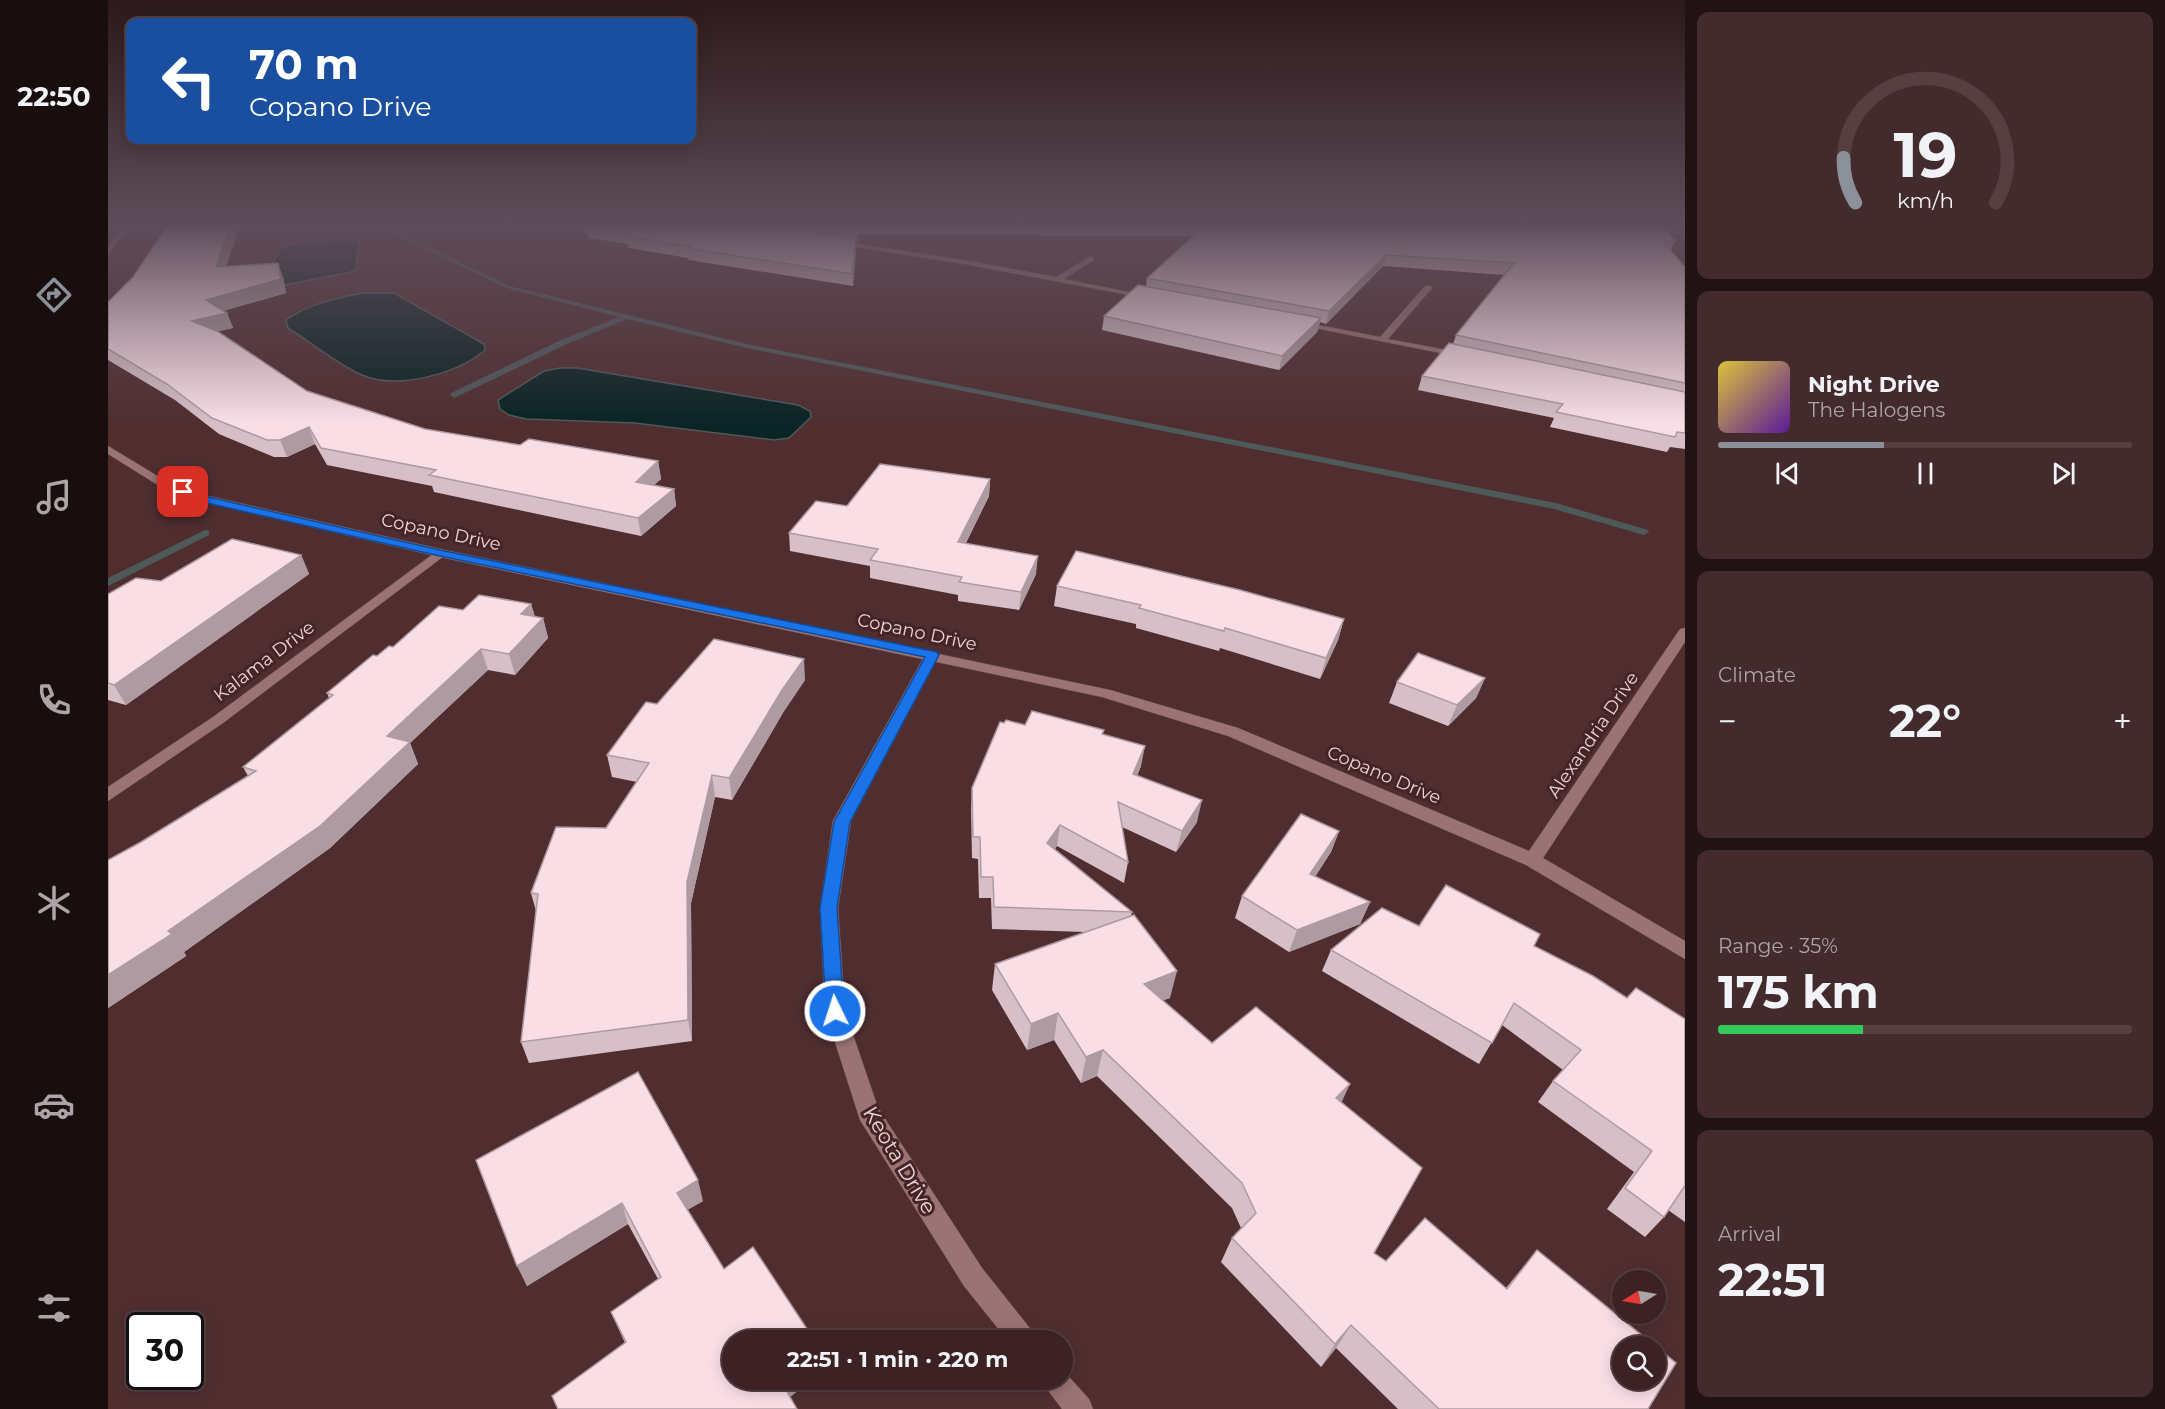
<!DOCTYPE html>
<meta charset="utf-8">
<style>
:root{--surface:#3c2224;--page:#432a2c;--text:#f1f3f6;--muted:#aca4a6;--line:#553f41;--accent:#8c9099}
body{margin:0;font-family:Montserrat,sans-serif;background:var(--page);color:var(--text);height:100vh;display:flex;flex-direction:column;font-size:22px;white-space:nowrap}
*{box-sizing:border-box;margin:0}
p{font-size:20px;color:var(--muted)}
.icon{flex:none;width:33px;height:33px;fill:none;stroke:currentColor;stroke-width:2;stroke-linecap:round;stroke-linejoin:round}
.map{position:relative;flex:1;overflow:hidden}
.sheet{display:flex;flex-direction:column;gap:12px;padding:12px;background:#211314;width:480px}
.sheet>*{flex:none}
.guide{position:absolute;left:18px;top:18px;width:570px;height:126px;border-radius:12px;box-shadow:0 3px 15px #0003,0 0 0 2px var(--line);background:#1a4fa0;color:#fff;overflow:hidden}
.needle{width:39px;rotate:259deg}
.buttons{position:absolute;left:1504px;top:1270px;display:grid;gap:12px}
.buttons a{display:grid;place-items:center;width:54px;height:54px;border-radius:50%;background:var(--surface);box-shadow:0 3px 15px #0003,0 0 0 2px var(--line);font-size:30px}
.speed{position:absolute;left:18px;top:1312px;display:flex;gap:12px;font-size:30px;font-weight:700;text-align:center}
.speed>*{display:grid;place-content:center;width:78px;height:78px;border-radius:50%;background:var(--surface);box-shadow:0 3px 15px #0003,0 0 0 2px var(--line);line-height:1}
.speed .limit{border:3px solid #111;border-radius:9px;background:#fff;color:#111}
.pin{position:absolute;display:grid;place-items:center;width:51px;height:51px;color:#fff;margin:-26px;border-radius:12px;box-shadow:0 3px 9px #0006}
.me{position:absolute;width:66px;margin:-33px;rotate:356deg;stroke-linejoin:round;filter:drop-shadow(0 0 4px #0008)}
.turn{display:flex;align-items:center;gap:21px;height:126px;padding:0 24px;font-size:27px}
.turn .icon{width:78px;height:78px;stroke-width:2.5}
.turn b{display:block;font-size:42px;line-height:51px}
.big{font-size:45px;font-weight:700;line-height:1.1}
.sheet .tile{flex:1;display:flex;flex-direction:column;justify-content:center;gap:9px;min-width:0;padding:0 21px;border-radius:12px;background:var(--page)}
.sheet .dial{align-items:center;gap:0}
.dial svg{height:156px;overflow:visible;fill:none;stroke:var(--line);stroke-width:7;stroke-linecap:round;text-anchor:middle}
.dial text{fill:var(--text);stroke:none}
.song{display:flex;align-items:center;gap:18px}
.cover{width:72px;height:72px;border-radius:9px;background:linear-gradient(135deg,hsl(50 70% 55%),hsl(270 70% 35%))}
.played{height:6px;border-radius:3px;background:linear-gradient(90deg,var(--accent) 40%,var(--line) 40%)}
.keys{display:flex;justify-content:space-around;direction:ltr}
.heat{display:flex;justify-content:space-between;align-items:center;font-size:33px;direction:ltr}
.charge{height:9px;border-radius:4px;background:linear-gradient(90deg,#34c759 35%,var(--line) 0)}
.trip{position:absolute;left:614px;top:1330px;width:351px;height:60px;border-radius:30px;background:var(--surface);box-shadow:0 3px 15px #0003,0 0 0 2px var(--line);font-weight:700;line-height:60px;text-align:center}
main{display:flex;flex:1;min-height:0}
.menu{display:flex;flex-direction:column;width:108px;justify-content:space-around;align-items:center;background:#180e0e;color:var(--muted)}
.menu .icon{width:42px;height:42px}
.menu .selected{color:var(--accent)}
.menu b{font-size:27px;color:var(--text)}
.map>svg:first-child{display:block}
</style>
<main>
<nav class="menu">
<b>22:50</b>
<svg class="icon selected" aria-label="directions" viewBox="0 0 24 24"><path d="M12 3l9 9-9 9-9-9zM9 14v-3h6M13 9l2 2-2 2"/></svg>
<svg class="icon" aria-label="music" viewBox="0 0 24 24"><path d="M9 18V5l10-2v13"/><circle cx="6" cy="18" r="3"/><circle cx="16" cy="16" r="3"/></svg>
<svg class="icon" aria-label="phone" viewBox="0 0 24 24"><path d="M5 4h4l2 5-3 2q2 4 5 5l2-3 5 2v4C11 20 4 13 5 4z"/></svg>
<svg class="icon" aria-label="climate" viewBox="0 0 24 24"><path d="M12 3v18M4 7l16 10M4 17L20 7"/></svg>
<svg class="icon" aria-label="car" viewBox="0 0 24 24"><path d="M5 17H2v-5l4-1 3-4h7l3 4 3 1v5h-3M9 17h6M6 11h13"/><circle cx="7" cy="17" r="2"/><circle cx="17" cy="17" r="2"/></svg>
<svg class="icon" aria-label="filters" viewBox="0 0 24 24"><path d="M4 7h16M4 17h16"/><circle cx="9" cy="7" r="2"/><circle cx="15" cy="17" r="2"/></svg>
</nav>
<div class="map">
<svg width="1577" height="1409" viewBox="0 0 1577 1409">
<rect width="100%" height="100%" fill="#502e30"/>
<!-- water -->
<g fill="#0b2425" stroke="#4e595a" stroke-width="1.5">
<polygon points="236,239 251,241 248,269 243,272 171,286 161,270 173,248 191,243"/>
<path d="M256,293H286L376,344L377,350C349,374 289,390 254,375C229,364 204,343 180,328L178,320C201,304 227,298 256,293Z"/>
<polygon points="452,368 469,368 690,405 702,411 703,417 681,438 666,440 527,423 418,419 401,415 392,409 390,400 436,371"/>
</g>
<g fill="none" stroke-linecap="round" stroke-linejoin="round">
<!-- stream -->
<g fill="#4e595a" fill-rule="evenodd">
<polygon points="276,225 282,225 285,230 402,286 639,344 1448,503 1540,530 1541,532 1536,535 1446,509 639,348 519,319 459,344 346,398 342,395 343,393 453,340 511,317 398,288 281,232"/>
<polygon points="97,530 101,531 101,535 0,586 0,578"/>
</g>
<!-- street casing -->
<g stroke="#6b4e50" stroke-width="1">
<g id="street">
<polygon points="15,225 22,225 0,254 0,247"/>
<polygon points="1502,225 1577,229 1577,233 1505,227"/>
<polygon points="729,241 856,260 948,277 983,256 986,260 956,279 1046,297 1042,299 856,264 727,244"/>
<polygon points="1318,285 1325,287 1280,339 1355,353 1358,354 1358,358 1186,324 1190,321 1272,337"/>
<polygon points="332,549 338,553 336,556 115,723 0,801 0,787 105,717"/>
<polygon points="824,651 831,655 743,821 730,908 737,1011 770,1108 874,1268 925,1332 929,1341 900,1341 856,1286 752,1120 717,1011 712,908 725,821 817,655"/>
<polygon points="954,1369 981,1399 985,1409 954,1409 939,1389 935,1380 954,1380"/>
</g>
</g>
<!-- secondary casing -->
<g stroke="#6b4e50" stroke-width="1">
<polygon id="secondary" points="0,446 61,483 96,495 332,549 1002,690 1130,728 1421,851 1572,629 1577,628 1577,642 1435,858 1577,941 1577,959 1418,865 1120,736 994,697 332,557 89,500 53,487 0,454"/>
</g>
<!-- street -->
<use href="#street" fill="#9b7374" fill-rule="evenodd"/>
<!-- secondary -->
<use href="#secondary" fill="#9b7374" fill-rule="evenodd"/>
</g>
<!-- wall -->
<g fill="#d6bfc6">
<polygon points="60,225 132,225 118,267 175,277 178,293 115,311 119,313 125,328 109,331 199,391 317,429 412,445 550,461 553,479 546,485 566,489 568,506 533,536 326,492 324,486 219,465 207,444 179,457 166,457 111,434 67,400 0,360 0,302 25,277"/>
<polygon points="475,225 1553,225 1567,241 1563,250 1577,267 1577,449 1562,447 1559,452 1442,427 1446,418 1310,390 1314,376 1345,344 1348,335 1397,275 1275,266 1218,324 1212,322 1209,332 1171,370 994,330 996,316 1038,286 1039,278 1087,236 750,234 749,242 748,242 748,250 745,286 581,260 580,258 521,248 520,244 481,238 480,233 476,232"/>
<polygon points="882,479 881,496 858,543 928,574 911,610 850,601 850,595 762,578 762,566 682,551 681,533 739,506"/>
<polygon points="193,555 201,574 18,705 0,700 0,594 53,581"/>
<polygon points="949,586 1236,619 1230,640 1212,679 1112,648 1111,651 1028,628 1028,624 946,606"/>
<polygon points="423,604 427,617 435,618 440,638 407,675 380,670 302,743 310,764 222,848 76,952 78,956 0,1008 33,842 140,776 135,767 221,698 219,693 269,656 355,610"/>
<polygon points="1377,678 1368,698 1340,726 1281,703 1289,682"/>
<polygon points="697,680 676,711 624,800 607,797 583,903 584,1041 421,1063 413,1042 428,911 423,893 498,828 529,782 504,777 499,755 549,704"/>
<polygon points="896,723 917,725 1033,766 1029,776 1089,822 1068,852 1014,827 1020,862 1016,883 949,846 947,849 1024,912 1023,916 1062,998 1055,1000 1104,1043 1234,1102 1266,1253 1278,1261 1398,1288 1429,1250 1540,1409 1290,1409 1228,1348 1213,1367 1113,1262 1124,1238 1133,1228 1124,1208 989,1076 973,1083 946,1040 919,1050 884,990 887,964 977,932 884,929 883,898 871,898 870,859 864,858 863,809 864,788"/>
<polygon points="1231,831 1223,852 1207,876 1262,902 1252,924 1181,952 1127,918 1134,896"/>
<polygon points="1311,926 1426,946 1519,998 1577,1019 1577,1222 1560,1210 1556,1217 1537,1237 1499,1209 1526,1172 1430,1102 1445,1081 1455,1070 1394,1025 1371,1064 1214,971 1223,950"/>
<polygon points="368,1160 595,1201 579,1210 616,1269 703,1380 682,1397 517,1343 503,1312 550,1279 520,1224 419,1286"/>
</g>
<!-- shaded-wall -->
<g fill="#ae9ba1">
<polygon points="123,225 132,225 113,281 108,267"/>
<polygon points="748,239 748,250 745,286 744,274"/>
<polygon points="1278,255 1275,266 1218,324 1221,311"/>
<polygon points="170,263 175,277 178,293 104,314 98,300"/>
<polygon points="119,313 125,328 91,336 84,321"/>
<polygon points="1213,318 1209,332 1171,370 1174,356"/>
<polygon points="201,427 207,444 179,457 172,440"/>
<polygon points="550,461 553,479 531,499 528,482"/>
<polygon points="882,479 881,496 849,560 850,542"/>
<polygon points="566,489 568,506 533,536 530,518"/>
<polygon points="193,555 201,574 18,705 6,685"/>
<polygon points="930,556 928,574 911,610 913,592"/>
<polygon points="423,604 429,624 413,614"/>
<polygon points="435,618 440,638 407,675 401,654"/>
<polygon points="1236,619 1230,640 1212,679 1218,658"/>
<polygon points="373,649 380,670 302,743 310,764 222,848 76,952 78,956 0,1008 0,975 60,931 279,736"/>
<polygon points="696,659 697,680 676,711 624,800 621,778 674,690"/>
<polygon points="1377,678 1368,698 1340,726 1349,705"/>
<polygon points="1037,746 1033,766 1021,795 1025,774"/>
<polygon points="604,775 607,797 583,903 584,1041 580,1020 579,882"/>
<polygon points="1094,800 1089,822 1068,852 1074,831"/>
<polygon points="952,825 949,846 937,864 939,843"/>
<polygon points="1231,831 1223,852 1195,896 1202,874"/>
<polygon points="1262,902 1252,924 1181,952 1189,930"/>
<polygon points="1069,971 1062,998 1029,1010 1036,984"/>
<polygon points="950,1013 946,1040 919,1050 923,1024"/>
<polygon points="995,1050 989,1076 973,1083 978,1057"/>
<polygon points="1242,1084 1230,1110 1228,1098"/>
<polygon points="590,1180 595,1201 574,1213 569,1193"/>
<polygon points="514,1203 520,1224 419,1286 409,1266"/>
<polygon points="1243,1325 1228,1348 1213,1367 1227,1344"/>
<polygon points="678,1380 703,1380 677,1401 674,1383"/>
</g>
<!-- building -->
<g fill="#f9dee6" stroke="#ae9ba1" stroke-width="1.5" fill-rule="evenodd">
<polygon points="60,225 123,225 108,267 170,263 173,279 98,300 119,313 84,321 109,331 199,391 317,429 412,445 421,439 550,461 528,482 566,489 530,518 321,475 328,470 213,448 201,427 172,440 159,440 104,418 59,384 0,349 0,302 25,277"/>
<polygon points="483,225 667,225 748,239 744,274 579,248 583,247 519,236 525,234 479,227"/>
<polygon points="716,225 749,225 749,231"/>
<polygon points="1098,225 1553,225 1567,241 1554,240 1577,267 1577,383 1348,335 1406,263 1278,255 1221,311 1039,278"/>
<polygon points="1030,285 1213,318 1174,356 996,316"/>
<polygon points="1341,343 1577,392 1577,433 1569,432 1567,437 1448,412 1455,404 1314,376"/>
<polygon points="772,464 882,479 850,542 930,556 913,592 851,582 854,577 762,560 770,549 681,533 708,501 739,506"/>
<polygon points="124,539 193,555 6,685 0,683 0,594 28,578 53,581"/>
<polygon points="968,551 1132,590 1236,619 1218,658 1117,628 1116,631 1031,608 1033,605 949,586"/>
<polygon points="371,595 423,604 413,614 435,618 401,654 373,649 279,736 302,742 212,826 60,931 64,934 0,975 0,860 33,842 148,771 135,767 225,695 219,693 265,655 269,656 281,646 285,647 331,606 355,610"/>
<polygon points="606,639 696,659 674,690 621,778 604,775 579,882 580,1020 413,1042 430,894 423,893 448,827 498,828 541,763 499,755 538,702 549,704"/>
<polygon points="1310,653 1377,678 1349,705 1289,682"/>
<polygon points="924,711 996,730 994,734 1037,746 1025,774 1094,800 1074,831 1010,802 1020,862 952,825 939,843 1024,912 886,907 885,877 873,877 872,837 865,837 864,788 892,722 896,723 898,720 917,725"/>
<polygon points="1193,814 1231,831 1202,874 1262,902 1189,930 1134,896"/>
<polygon points="1338,885 1432,934 1426,946 1485,976 1519,998 1528,988 1577,1019 1577,1188 1576,1187 1556,1217 1517,1188 1544,1151 1445,1081 1473,1050 1406,1003 1384,1043 1223,950 1274,908 1311,926"/>
<path d="M1026,915L1069,971L1036,984L1104,1043L1148,1007L1242,1084L1228,1098L1314,1168L1266,1253L1278,1261L1317,1218L1399,1289L1429,1250L1568,1363L1540,1409H1331L1243,1325L1227,1344L1124,1238L1148,1213L1134,1183L995,1050L978,1057L950,1013L923,1024L887,964ZM1515,1347H1548V1380H1515Z"/>
<polygon points="530,1072 590,1180 569,1193 616,1269 645,1247 707,1341 624,1341 624,1380 678,1380 674,1383 689,1409 450,1409 444,1396 518,1342 503,1312 553,1277 514,1203 409,1266 368,1160"/>
</g>
<!-- sky -->
<linearGradient id="sky" x2="0" y2="1"><stop stop-color="#2c191a"/><stop offset="0.53" stop-color="#5e4c59"/><stop offset="1" stop-color="#5e4c59" stop-opacity="0"/></linearGradient>
<rect width="1577" height="423" fill="url(#sky)"/>
<!-- route -->
<polygon fill="#1a73e8" stroke="#114b97" stroke-width="1.5" points="75,488 96,496 332,550 829,652 831,655 742,822 729,908 736,1011 734,1016 727,1019 721,1016 718,1011 712,908 726,822 817,657 332,556 90,501 72,494 70,492"/>
<g text-anchor="middle" dominant-baseline="central" stroke-width="6" stroke-linejoin="round" paint-order="stroke">
<!-- street labels -->
<g font-size="18" fill="#ead4d4" stroke="#452426">
<text transform="translate(333 532) rotate(12)">Copano Drive</text>
<text transform="translate(809 632) rotate(12)">Copano Drive</text>
<text transform="translate(156 661) rotate(-37)">Kalama Drive</text>
<text transform="translate(1485 735) rotate(-56)">Alexandria Drive</text>
<text transform="translate(1276 775) rotate(23)">Copano Drive</text>
</g>
<!-- near-street labels -->
<g font-size="21" fill="#ead4d4" stroke="#452426">
<text transform="translate(792 1160) rotate(59)">Keota Drive</text>
</g>
</g>
</svg>
<div class="buttons">
<a><svg class="needle" viewBox="-14 -14 28 28"><path d="M0-13l5 13h-10z" fill="#e53935"/><path d="M0 13l5-13h-10z" fill="#aca4a6"/></svg></a>
<a><svg class="icon" aria-label="search" viewBox="0 0 24 24"><circle cx="10" cy="10" r="6"/><path d="M15 15l6 6"/></svg></a>
</div>
<div class="speed"><div class="limit">30</div></div>
<div class="pin" style="left:75px;top:492px;background:#d93025"><svg class="icon" aria-label="arrive" viewBox="0 0 24 24"><path d="M6 21V4h12l-3 4 3 4H6"/></svg></div>
<svg class="me" style="left:727px;top:1011px" viewBox="-20 -20 40 40"><circle r="17" fill="#1a73e8" stroke="#fff" stroke-width="3"/><path d="M0-11L8 9 0 5-8 9z" fill="#fff"/></svg>
<div class="trip">22:51 · 1 min · 220 m</div>
<div class="guide">
<div class="turn"><svg class="icon" aria-label="left" viewBox="0 0 24 24"><path d="M17 20v-9H6M10 6l-5 5 5 5"/></svg><div><b>70 m</b>Copano Drive</div></div>
</div>
</div>
<section class="sheet">
<div class="tile dial"><svg viewBox="0 0 100 80">
<path d="M14 69A42 42 0 1 1 86 69"/>
<path d="M14 69A42 42 0 0 1 8 46" stroke="#8c9099"/>
<text x="50" y="56" font-size="32" font-weight="700">19</text>
<text x="50" y="72" font-size="11">km/h</text>
</svg></div>
<div class="tile">
<div class="song"><i class="cover"></i><div><b>Night Drive</b><p>The Halogens</p></div></div>
<div class="played"></div>
<div class="keys"><svg class="icon" aria-label="previous" viewBox="0 0 24 24"><path d="M18 5L8 12l10 7zM5 5v14"/></svg><svg class="icon" aria-label="pause" viewBox="0 0 24 24"><path d="M8 5v14M16 5v14"/></svg><svg class="icon" aria-label="next" viewBox="0 0 24 24"><path d="M6 5l10 7-10 7zM19 5v14"/></svg></div>
</div>
<div class="tile"><p>Climate</p>
<div class="heat"><a>−</a><b class="big">22°</b><a>+</a></div>
</div>
<div class="tile"><p>Range · 35%</p><b class="big">175 km</b><div class="charge"></div></div>
<div class="tile"><p>Arrival</p><b class="big">22:51</b></div>
</section>
</main>
